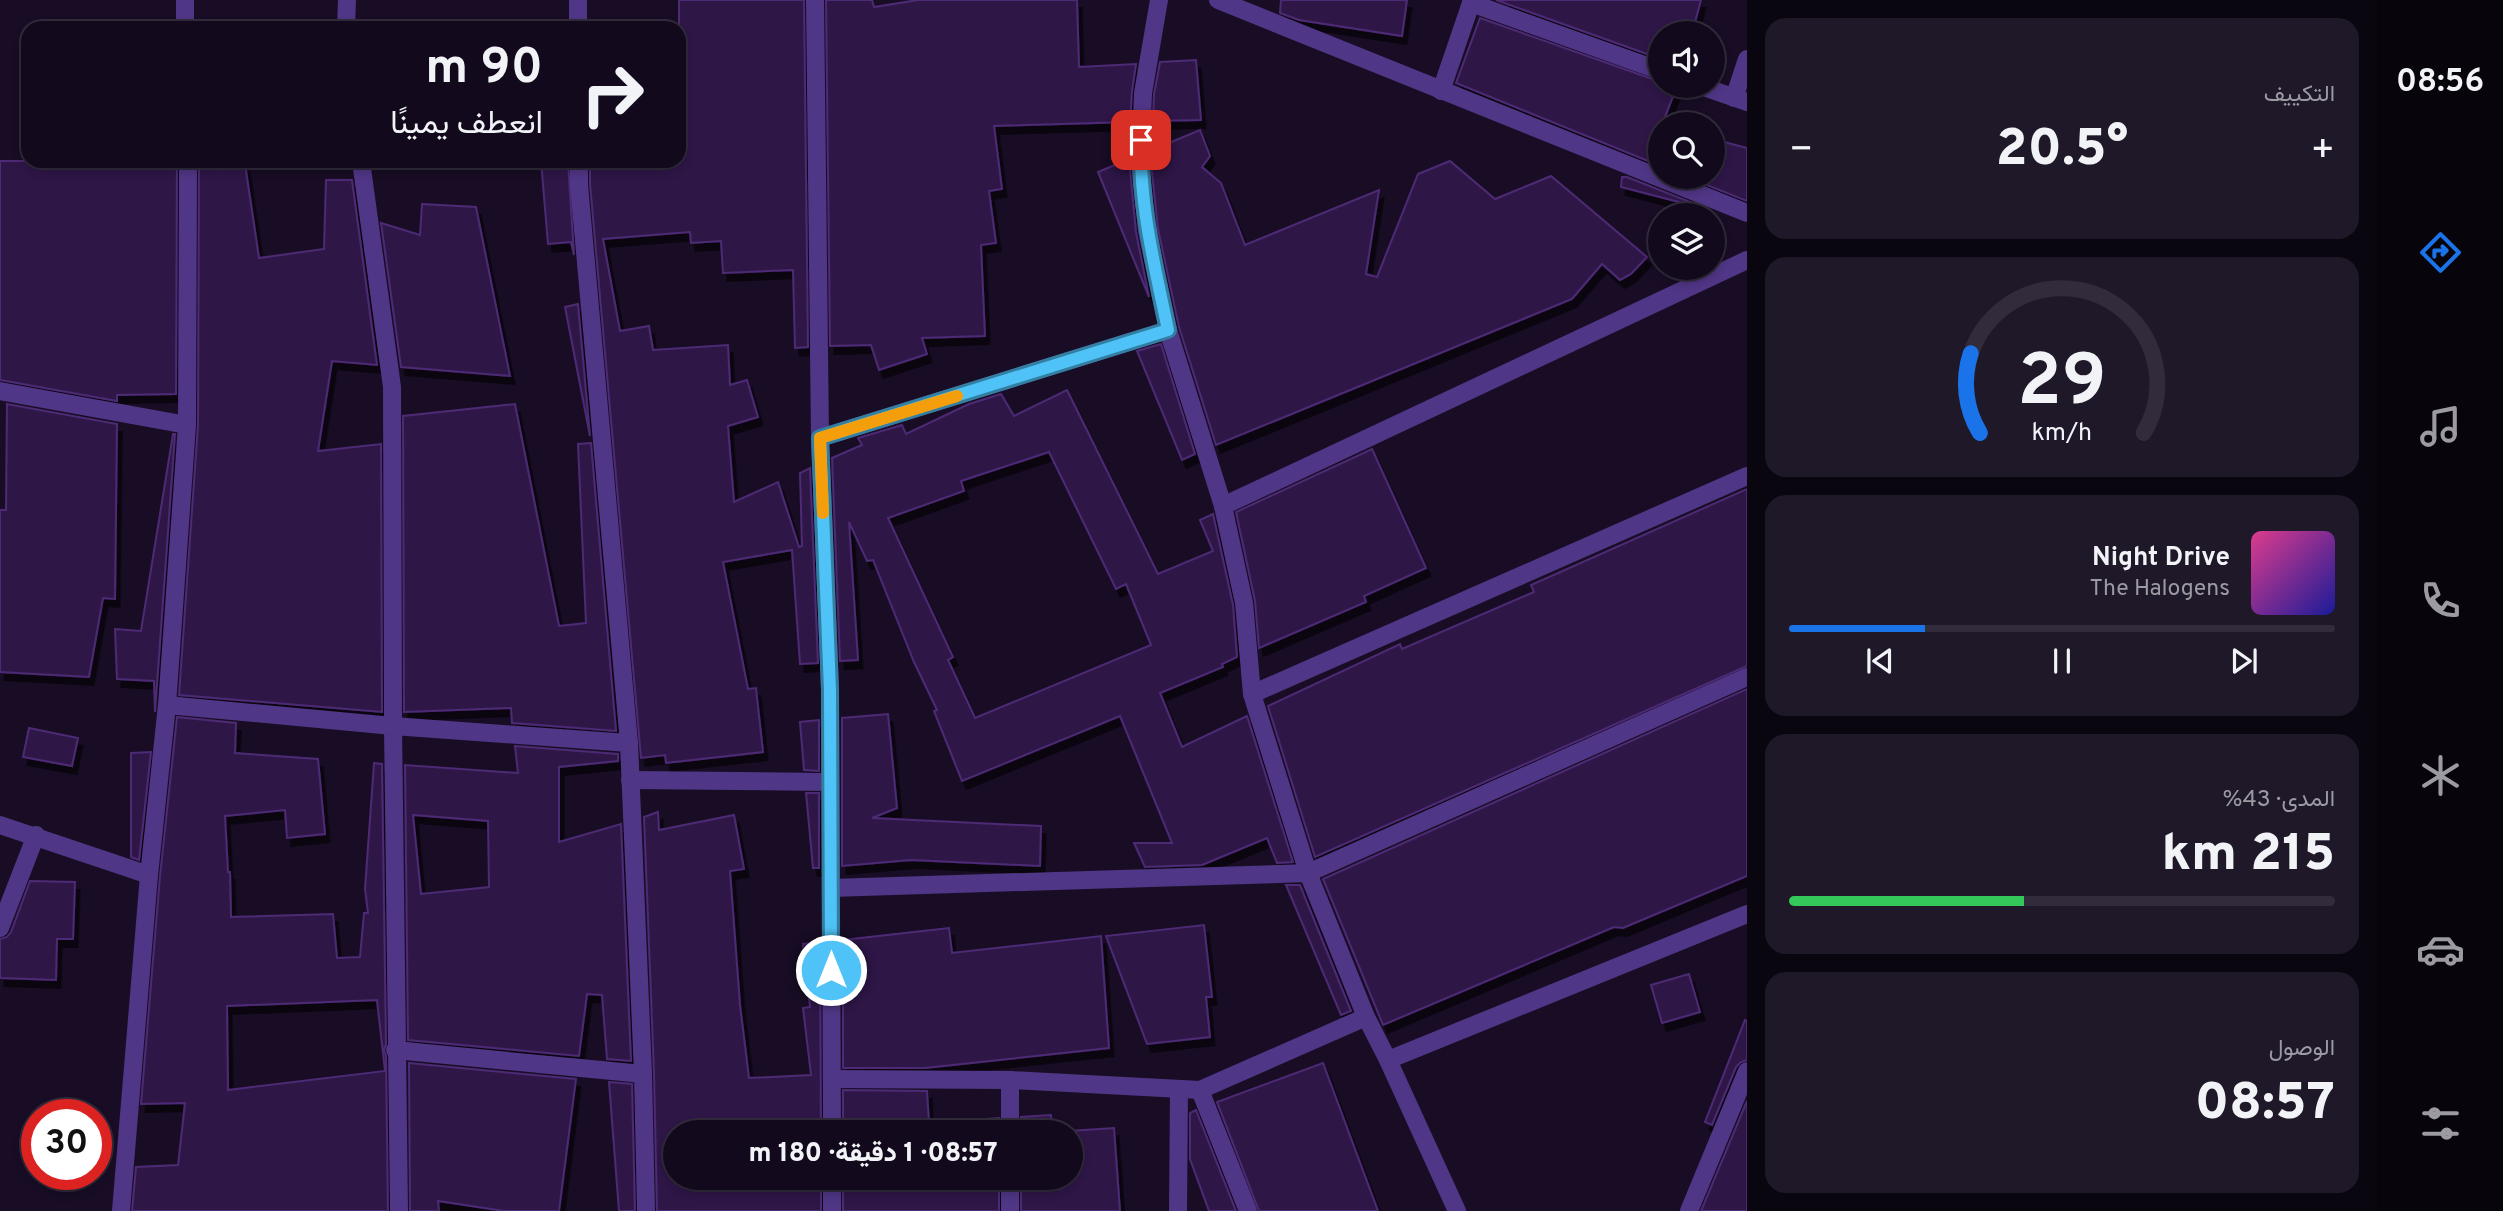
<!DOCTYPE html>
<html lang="ar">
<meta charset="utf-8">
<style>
:root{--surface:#120a1c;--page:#1f1829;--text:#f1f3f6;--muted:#9c9aa3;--line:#312b3b;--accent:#1a73e8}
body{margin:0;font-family:Overpass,Vazirmatn,sans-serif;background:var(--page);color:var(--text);direction:rtl;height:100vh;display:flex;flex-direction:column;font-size:26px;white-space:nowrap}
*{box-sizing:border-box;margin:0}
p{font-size:23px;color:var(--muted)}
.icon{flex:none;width:38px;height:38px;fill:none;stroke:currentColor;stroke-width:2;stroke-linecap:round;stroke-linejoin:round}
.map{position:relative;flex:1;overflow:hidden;direction:ltr}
.panel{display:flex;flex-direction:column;gap:18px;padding:18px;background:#0a060f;width:630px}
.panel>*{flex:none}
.top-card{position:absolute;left:21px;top:21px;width:665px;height:147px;border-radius:21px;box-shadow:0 4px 10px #0003,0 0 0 2px var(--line);direction:rtl;background:#120a1c;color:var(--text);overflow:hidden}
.tools{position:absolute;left:1648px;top:21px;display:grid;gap:14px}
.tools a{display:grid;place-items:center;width:77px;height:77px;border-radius:50%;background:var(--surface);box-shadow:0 4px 10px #0003,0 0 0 2px var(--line);font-size:35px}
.speed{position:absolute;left:21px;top:1099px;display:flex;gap:14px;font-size:35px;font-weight:700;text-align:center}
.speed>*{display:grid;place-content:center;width:91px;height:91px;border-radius:50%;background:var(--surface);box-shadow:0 4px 10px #0003,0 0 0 2px var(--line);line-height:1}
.speed .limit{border:10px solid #d22;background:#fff;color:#111}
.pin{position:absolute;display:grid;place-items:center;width:60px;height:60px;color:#fff;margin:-30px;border-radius:14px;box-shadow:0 4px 10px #0006}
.me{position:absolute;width:77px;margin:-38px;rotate:0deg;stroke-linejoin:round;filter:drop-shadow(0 0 5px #0008)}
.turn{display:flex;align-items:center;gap:24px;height:147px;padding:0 28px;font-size:32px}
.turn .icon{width:91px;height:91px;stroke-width:2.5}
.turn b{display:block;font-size:49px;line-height:60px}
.big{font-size:52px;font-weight:800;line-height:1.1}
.panel .card{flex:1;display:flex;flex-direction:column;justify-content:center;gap:10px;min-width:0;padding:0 24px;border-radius:21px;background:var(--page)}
.panel .dial{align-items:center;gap:0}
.dial svg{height:182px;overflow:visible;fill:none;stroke:var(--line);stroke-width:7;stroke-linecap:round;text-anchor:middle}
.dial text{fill:var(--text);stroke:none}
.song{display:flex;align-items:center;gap:21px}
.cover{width:84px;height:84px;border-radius:10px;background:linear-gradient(135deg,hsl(330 70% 55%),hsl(240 70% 35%))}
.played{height:7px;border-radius:4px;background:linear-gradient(90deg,var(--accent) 25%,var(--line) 25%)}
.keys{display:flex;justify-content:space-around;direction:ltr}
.heat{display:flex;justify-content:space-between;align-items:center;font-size:38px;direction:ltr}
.charge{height:10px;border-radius:5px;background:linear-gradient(90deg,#34c759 43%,var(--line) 0)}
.trip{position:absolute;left:663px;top:1120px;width:420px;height:70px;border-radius:35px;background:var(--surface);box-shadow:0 4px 10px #0003,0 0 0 2px var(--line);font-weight:800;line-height:70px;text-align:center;direction:rtl}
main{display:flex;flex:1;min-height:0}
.tabs{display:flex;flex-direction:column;width:126px;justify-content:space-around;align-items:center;background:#07040b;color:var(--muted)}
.tabs .icon{width:49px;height:49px}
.tabs .active{color:var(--accent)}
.tabs b{font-size:32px;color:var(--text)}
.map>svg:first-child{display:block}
</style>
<main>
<nav class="tabs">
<b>08:56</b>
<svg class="icon active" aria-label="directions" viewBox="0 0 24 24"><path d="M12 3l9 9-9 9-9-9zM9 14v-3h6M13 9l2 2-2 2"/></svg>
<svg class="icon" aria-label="music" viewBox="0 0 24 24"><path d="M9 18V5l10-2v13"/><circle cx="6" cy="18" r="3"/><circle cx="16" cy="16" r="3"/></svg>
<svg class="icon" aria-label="phone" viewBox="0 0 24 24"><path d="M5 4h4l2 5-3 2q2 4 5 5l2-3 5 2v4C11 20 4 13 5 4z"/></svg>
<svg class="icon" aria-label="climate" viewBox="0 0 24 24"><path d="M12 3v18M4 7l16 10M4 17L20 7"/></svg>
<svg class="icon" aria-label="car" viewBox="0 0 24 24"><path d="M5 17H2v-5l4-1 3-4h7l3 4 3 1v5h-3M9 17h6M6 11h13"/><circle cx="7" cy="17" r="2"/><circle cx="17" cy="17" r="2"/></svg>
<svg class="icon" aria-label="filters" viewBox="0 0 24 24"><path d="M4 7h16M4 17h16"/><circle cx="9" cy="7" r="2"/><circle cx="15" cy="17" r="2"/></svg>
</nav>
<section class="panel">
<div class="card"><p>التكييف</p>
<div class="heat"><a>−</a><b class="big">20.5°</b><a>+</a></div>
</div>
<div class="card dial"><svg viewBox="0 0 100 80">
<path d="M14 69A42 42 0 1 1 86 69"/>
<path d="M14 69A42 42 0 0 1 10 34" stroke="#1a73e8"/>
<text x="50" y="56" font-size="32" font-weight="700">29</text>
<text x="50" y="72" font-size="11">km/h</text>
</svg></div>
<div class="card">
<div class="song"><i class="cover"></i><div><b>Night Drive</b><p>The Halogens</p></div></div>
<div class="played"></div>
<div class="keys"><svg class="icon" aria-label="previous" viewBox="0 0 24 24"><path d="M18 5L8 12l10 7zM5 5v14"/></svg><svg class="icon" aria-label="pause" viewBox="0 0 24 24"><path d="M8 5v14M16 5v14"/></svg><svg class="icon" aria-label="next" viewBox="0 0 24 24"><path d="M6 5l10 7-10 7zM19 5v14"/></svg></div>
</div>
<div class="card"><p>المدى · 43%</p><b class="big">215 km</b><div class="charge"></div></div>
<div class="card"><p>الوصول</p><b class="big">08:57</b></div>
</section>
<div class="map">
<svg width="1747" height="1211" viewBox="0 0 1747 1211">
<defs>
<filter id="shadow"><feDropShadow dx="4.5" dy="8" stdDeviation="0" flood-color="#0009"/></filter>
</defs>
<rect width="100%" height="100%" fill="#180d25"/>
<!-- building -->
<g fill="#2f1947" stroke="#4d2a74" stroke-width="2" fill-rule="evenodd" filter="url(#shadow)">
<polygon points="679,0 804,0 808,347 795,348 793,270 723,273 721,241 691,243 690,232 603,239 620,331 649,326 653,350 728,345 730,385 747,380 758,417 728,426 734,502 778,482 799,547 802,546 800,473 810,468 818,663 800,664 792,550 723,562 748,689 756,688 763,752 666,763 665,755 641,758 590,184 590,161 679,161"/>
<polygon points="826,0 872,0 874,7 918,0 1077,0 1079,67 1136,64 1132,91 1130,122 994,126 1002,189 989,191 996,243 981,245 985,336 922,338 927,354 879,370 871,345 830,346"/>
<polygon points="1281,0 1407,0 1402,36 1299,20 1280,13"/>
<polygon points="1496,0 1701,0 1692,33 1661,33 1661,59"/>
<polygon points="1480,18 1661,82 1661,86 1677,86 1648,161 1456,83"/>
<polygon points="1196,60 1201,120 1153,121 1154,94 1160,62"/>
<polygon points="1200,130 1210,156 1202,167 1221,183 1245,245 1379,190 1366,274 1377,277 1418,174 1450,161 1495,199 1551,176 1647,257 1631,274 1620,280 1602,264 1572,299 1216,445 1179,327 1158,229 1151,163 1152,150"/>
<polygon points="1713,139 1747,148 1747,201 1687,177 1713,177"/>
<polygon points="1129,159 1136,232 1149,297 1098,172"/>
<polygon points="0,161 177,161 176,394 117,395 117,401 0,380"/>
<polygon points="199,161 221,161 223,169 245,164 259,258 324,249 326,180 352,180 377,365 332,361 318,451 381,444 382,712 179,695 198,425"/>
<polygon points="541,161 568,161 574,255 571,242 548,244"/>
<polygon points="1622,177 1627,177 1710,210 1621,187"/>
<polygon points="422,204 476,207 510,376 401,367 381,223 420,235"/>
<polygon points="578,304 590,436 565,307"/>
<polygon points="1161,344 1195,454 1182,460 1137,351"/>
<path d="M1067,390L1158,574L1213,551L1200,520L1213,514L1233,605L1237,657L1222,664L1223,667L1160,693L1182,747L1247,716L1293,862L1277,863L1267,838L1202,865L1145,867L1134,843H1172L1120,716L962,781L934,711L937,710L914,662L873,560L867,561L849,522L858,660L840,661L832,458L862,445L858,438L902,425L906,434L969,404L1001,394L1014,416ZM1049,452L1116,589L1126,584L1151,645L975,718L948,660L953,657L888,518L964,491L961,481Z"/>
<polygon points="7,404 117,424 115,599 103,598 89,677 0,672 0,510 6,510"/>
<polygon points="515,404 559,626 586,623 578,444 591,443 616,731 512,723 511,708 404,712 403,416"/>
<polygon points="173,434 175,434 155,712 154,681 117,679 115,629 141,631"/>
<polygon points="1372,449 1426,568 1364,596 1366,602 1259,648 1255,601 1236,512"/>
<polygon points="1747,489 1747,666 1315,857 1268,706 1400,644 1402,649 1534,592 1531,585"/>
<polygon points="1747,689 1747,876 1623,928 1614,927 1383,1025 1323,879"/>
<polygon points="888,714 897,808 872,818 1041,826 1040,866 911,860 842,866 842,718"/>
<path d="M177,717L236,723L235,753L318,759L325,834L287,838L285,810L225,816L228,872H230L231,917L333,914L337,958L360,957L364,913H368L365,889L374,763L382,764L386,1044L384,1050L386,1056L388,1211H132L136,1167L178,1165L185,1103L141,1104L160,876ZM377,1000L385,1071L228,1090L227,1006Z"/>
<polygon points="819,720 819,771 804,770 800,722"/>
<polygon points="29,728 78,738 72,766 23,757"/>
<path d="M515,746L618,754V761L559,767V842L621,824L631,1061L607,1059L602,995L587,994L579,1056L408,1040L405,765L518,773ZM413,815L488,821L489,887L421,894Z"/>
<polygon points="151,752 139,860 131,857 131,753"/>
<polygon points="806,793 819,793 819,868 813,868"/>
<polygon points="658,812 659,830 734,815 744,869 730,871 740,1005 749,1078 811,1075 803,1008 810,1007 803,944 820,942 821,1132 676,1132 676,1178 821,1178 821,1211 657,1211 654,1074 644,817"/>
<polygon points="30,881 75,882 73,939 57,939 56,980 0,978 0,939 7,937 11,932"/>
<polygon points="1286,885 1300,885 1351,1011 1341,1015"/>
<polygon points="1204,925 1212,997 1206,997 1210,1037 1147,1044 1106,936"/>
<polygon points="949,928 952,953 1101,936 1109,1048 925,1068 843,1068 843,940"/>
<polygon points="1689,974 1700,1012 1662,1023 1651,985"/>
<polygon points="1745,1020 1747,1021 1747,1060 1741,1062 1736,1067 1712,1125 1705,1122"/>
<polygon points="409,1063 576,1079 559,1211 504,1211 438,1201 439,1211 410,1211"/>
<polygon points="1323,1063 1378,1211 1259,1211 1217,1102"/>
<polygon points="609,1082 632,1084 635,1211 619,1211"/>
<polygon points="843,1090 927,1091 929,1123 999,1118 999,1132 843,1132"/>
<polygon points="1747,1101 1747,1211 1701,1211"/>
<polygon points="1196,1110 1236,1211 1209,1211 1190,1159 1190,1113"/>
<polygon points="1051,1115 1053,1132 1114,1128 1120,1211 1021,1211 1021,1178 1071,1178 1071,1132 1021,1132 1021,1117"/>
<rect x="843" y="1178" width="156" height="33"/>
</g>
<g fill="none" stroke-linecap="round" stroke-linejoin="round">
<!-- minor -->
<g stroke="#503686" stroke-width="18">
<polyline points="185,0 185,28"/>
<polyline points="578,0 578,28"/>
<polyline points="815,0 820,438 830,689 832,1132"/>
<polyline points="1159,0 1143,93 1140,163 1147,231 1168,330 1223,506 1244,603 1252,694 1308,873 1366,1017 1388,1060 1457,1211"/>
<polyline points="1471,3 1661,71"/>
<polyline points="346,28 347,0"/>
<polyline points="1701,86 1747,102"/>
<polyline points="1441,91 1472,0"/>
<polyline points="1734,98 1747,59"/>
<polyline points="361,161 392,387 393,726 399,1211"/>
<polyline points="579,161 579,185 629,743 643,1074 646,1211"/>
<polyline points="0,391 187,425"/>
<polyline points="820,438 1168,330"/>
<polyline points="1223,506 1747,260"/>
<polyline points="1252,694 1747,476"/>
<polyline points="167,705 393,726 629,743"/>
<polyline points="630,780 830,782"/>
<polyline points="0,825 149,875"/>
<polyline points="831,888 1308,873 1747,677"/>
<polyline points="0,928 36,835"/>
<polyline points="395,1050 643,1074"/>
<polyline points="1388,1060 1747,914"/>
<polyline points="832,1079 1010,1080 1200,1090 1366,1017"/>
<polyline points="1200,1090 1248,1211"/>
<polyline points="1010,1132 1010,1080"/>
<polyline points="121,1211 149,875 167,705 187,425 188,161"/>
<polyline points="832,1211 832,1178"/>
<polyline points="1010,1211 1010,1178"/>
<polyline points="1178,1211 1179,1089"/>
</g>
<!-- tertiary -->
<g stroke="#503686" stroke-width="18">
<polyline points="1218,0 1747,213"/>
<polyline points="1689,1211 1747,1071"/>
</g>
</g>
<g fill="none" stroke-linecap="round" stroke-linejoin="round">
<!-- route casing -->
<g stroke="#337fa1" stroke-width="18">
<path id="route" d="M831,970L830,690L820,438L1168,330C1155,267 1139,205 1141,140"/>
</g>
<!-- route -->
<use href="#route" stroke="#4fc3f7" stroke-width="12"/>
<!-- slow -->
<polyline stroke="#f59e0b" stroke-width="12" points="823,513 820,438 957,396"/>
</g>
</svg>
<div class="tools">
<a><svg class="icon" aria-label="sound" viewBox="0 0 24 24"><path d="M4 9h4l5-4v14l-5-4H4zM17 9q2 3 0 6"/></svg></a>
<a><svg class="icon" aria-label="search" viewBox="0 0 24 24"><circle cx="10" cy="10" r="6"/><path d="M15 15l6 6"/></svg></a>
<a><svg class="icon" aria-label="layers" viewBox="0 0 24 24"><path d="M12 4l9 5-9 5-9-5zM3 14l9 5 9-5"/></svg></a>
</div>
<div class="speed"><div class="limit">30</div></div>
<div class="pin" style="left:1141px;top:140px;background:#d93025"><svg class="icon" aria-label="arrive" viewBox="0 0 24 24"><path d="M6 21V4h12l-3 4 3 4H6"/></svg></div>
<svg class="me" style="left:831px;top:970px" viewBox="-20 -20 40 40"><circle r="17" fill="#4fc3f7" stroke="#fff" stroke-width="3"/><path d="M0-11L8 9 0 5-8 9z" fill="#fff"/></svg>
<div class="trip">08:57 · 1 دقيقة · 180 m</div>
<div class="top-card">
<div class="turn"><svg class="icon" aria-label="right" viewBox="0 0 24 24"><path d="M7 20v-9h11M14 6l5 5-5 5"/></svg><div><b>90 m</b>انعطف يمينًا</div></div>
</div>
</div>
</main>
